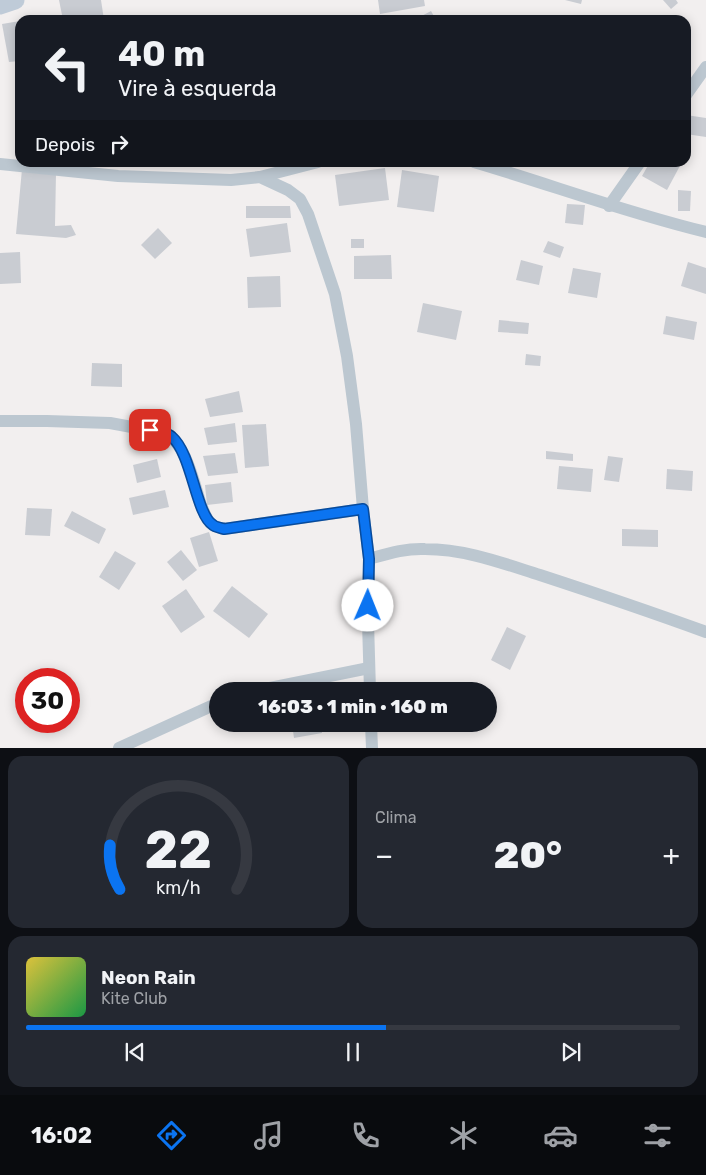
<!DOCTYPE html>
<html lang="pt">
<meta charset="utf-8">
<style>
:root{--surface:#171b24;--page:#242831;--text:#f1f3f6;--muted:#9ea1a6;--line:#363941;--accent:#0b74f1}
body{margin:0;font-family:Rubik,sans-serif;background:var(--page);color:var(--text);height:100vh;display:flex;flex-direction:column;font-size:19px;white-space:nowrap}
*{box-sizing:border-box;margin:0}
p{font-size:16px;color:var(--muted)}
.icon{flex:none;width:28px;height:28px;fill:none;stroke:currentColor;stroke-width:2;stroke-linecap:round;stroke-linejoin:round}
.map{position:relative;height:748px;overflow:hidden}
.details{display:flex;flex-direction:column;gap:8px;padding:8px;background:#0d0f14;flex:1}
.details>*{flex:none}
.guide{position:absolute;left:15px;top:15px;width:676px;height:152px;border-radius:15px;box-shadow:0 2px 12px #0003;background:#171b24;color:var(--text);overflow:hidden}
.speed{position:absolute;left:15px;top:668px;display:flex;gap:10px;font-size:25px;font-weight:700;text-align:center}
.speed>*{display:grid;place-content:center;width:65px;height:65px;border-radius:50%;background:var(--surface);box-shadow:0 2px 12px #0003;line-height:1}
.speed .limit{border:8px solid #d22;background:#fff;color:#111}
.pin{position:absolute;display:grid;place-items:center;width:42px;height:42px;color:#fff;margin:-21px;border-radius:10px;box-shadow:0 2px 8px #0006}
.me{position:absolute;width:55px;margin:-28px;rotate:1deg;stroke-linejoin:round;filter:drop-shadow(0 0 4px #0008)}
.turn{display:flex;align-items:center;gap:18px;height:105px;padding:0 20px;font-size:22px}
.turn .icon{width:65px;height:65px;stroke-width:2.5}
.turn b{display:block;font-size:35px;line-height:42px}
.then{display:flex;align-items:center;height:48px;padding:0 20px;background:#0003;gap:10px;font-size:19px}
.big{font-size:38px;font-weight:800;line-height:1.1}
.details .widget{flex:1;display:flex;flex-direction:column;justify-content:center;gap:8px;min-width:0;padding:0 18px;border-radius:15px;background:var(--page)}
.details .dial{align-items:center;gap:0}
.dial svg{height:130px;overflow:visible;fill:none;stroke:var(--line);stroke-width:7;stroke-linecap:round;text-anchor:middle}
.dial text{fill:var(--text);stroke:none}
.song{display:flex;align-items:center;gap:15px}
.cover{width:60px;height:60px;border-radius:8px;background:linear-gradient(135deg,hsl(50 70% 55%),hsl(140 70% 35%))}
.played{height:5px;border-radius:2px;background:linear-gradient(90deg,var(--accent) 55%,var(--line) 55%)}
.keys{display:flex;justify-content:space-around;direction:ltr}
.heat{display:flex;justify-content:space-between;align-items:center;font-size:28px;direction:ltr}
.details .tiles{flex:1;display:grid;gap:8px;grid-template-columns:1fr 1fr}
.widget:last-child{grid-column:span 2}
.trip{position:absolute;left:209px;top:682px;width:288px;height:50px;border-radius:25px;background:var(--surface);box-shadow:0 2px 12px #0003;font-weight:800;line-height:50px;text-align:center}
.tab-bar{display:flex;height:80px;justify-content:space-around;align-items:center;background:#090b0e;color:var(--muted)}
.tab-bar .icon{width:35px;height:35px}
.tab-bar .current{color:var(--accent)}
.tab-bar b{font-size:22px;color:var(--text)}
.map>svg:first-child{display:block}
</style>
<div class="map">
<svg width="706" height="748" viewBox="0 0 706 748">
<rect width="100%" height="100%" fill="#f2efef"/>
<!-- building -->
<g fill="#c9ccd2">
<polygon points="59,0 101,0 104,20 63,20"/>
<polygon points="378,0 424,0 425,6 380,14"/>
<polygon points="565,0 582,0 581,4"/>
<polygon points="663,0 676,0 678,3 671,9"/>
<polygon points="431,11 436,20 414,20"/>
<polygon points="20,21 20,61 9,62 2,24"/>
<polygon points="686,115 706,118 706,137 686,134"/>
<polygon points="650,162 682,162 667,190 642,176"/>
<polygon points="385,168 389,200 339,206 335,175"/>
<polygon points="22,169 56,173 55,226 71,225 76,235 66,238 16,234"/>
<polygon points="402,170 439,176 434,212 397,207"/>
<polygon points="678,190 691,191 690,211 678,211"/>
<polygon points="567,204 585,205 583,225 565,223"/>
<polygon points="246,206 290,206 291,218 246,218"/>
<polygon points="287,223 291,252 250,257 246,229"/>
<polygon points="158,228 172,243 155,259 141,245"/>
<rect x="351" y="239" width="13" height="9"/>
<polygon points="548,241 564,247 560,258 543,252"/>
<polygon points="20,252 21,283 0,284 0,253"/>
<polygon points="391,255 392,279 354,279 354,256"/>
<polygon points="521,260 543,266 539,285 516,280"/>
<polygon points="688,262 706,268 706,294 681,286"/>
<polygon points="573,268 601,273 597,298 568,293"/>
<polygon points="280,276 281,307 248,308 247,277"/>
<polygon points="423,303 462,311 456,340 417,332"/>
<polygon points="666,316 697,322 694,340 663,334"/>
<polygon points="499,320 529,323 528,334 498,332"/>
<polygon points="526,354 541,356 540,366 525,365"/>
<polygon points="92,363 122,364 122,387 91,386"/>
<polygon points="239,391 243,412 210,417 205,399"/>
<polygon points="235,423 237,442 208,445 204,428"/>
<polygon points="266,424 269,466 245,468 242,425"/>
<polygon points="546,451 573,454 573,461 546,459"/>
<polygon points="235,453 238,473 208,476 203,456"/>
<polygon points="608,456 623,458 619,482 604,480"/>
<polygon points="157,459 161,477 137,483 133,465"/>
<polygon points="559,466 593,469 591,492 557,489"/>
<polygon points="667,469 693,471 692,491 666,489"/>
<polygon points="231,482 233,502 207,505 205,485"/>
<polygon points="165,490 169,507 133,515 129,498"/>
<polygon points="27,508 52,509 50,536 25,535"/>
<polygon points="72,511 106,529 99,544 64,526"/>
<polygon points="622,529 658,530 658,547 622,546"/>
<polygon points="209,532 218,561 199,567 190,538"/>
<polygon points="181,550 197,570 183,581 167,562"/>
<polygon points="115,551 136,563 119,590 99,577"/>
<polygon points="232,586 268,614 249,638 213,611"/>
<polygon points="186,589 205,617 181,633 162,606"/>
<polygon points="507,627 526,636 510,670 491,660"/>
<polygon points="313,684 315,691 286,691 285,689"/>
<polygon points="292,724 321,724 322,733 294,738"/>
</g>
<g fill="none" stroke-linecap="round" stroke-linejoin="round">
<!-- street -->
<g stroke="#bcc7d0" stroke-width="12">
<polyline points="686,95 706,67"/>
<path d="M474,162C552,185 627,213 706,232"/>
<polyline points="0,164 118,176 231,180 260,177 288,190 300,199 308,214 335,294 347,356 356,424 363,509 369,559 368,622 370,691"/>
<polyline points="260,177 318,162"/>
<polyline points="609,206 640,162"/>
<path d="M0,421H47L110,423L164,433C186,442 194,483 201,505C204,511 206,521 213,525C215,527 221,528 224,529L363,509"/>
<path d="M369,559C387,554 406,548 425,549C465,549 502,563 540,575C595,593 651,612 706,632"/>
<polyline points="255,691 369,668"/>
<polyline points="371,724 372,748"/>
<polyline points="119,748 218,703"/>
</g>
<!-- secondary -->
<polyline stroke="#bfcbd8" stroke-width="19" points="0,5 15,0"/>
</g>
<g fill="none" stroke-linecap="round" stroke-linejoin="round">
<!-- route casing -->
<g stroke="#074b9d" stroke-width="12">
<path id="route" d="M150,430C157,431 167,432 172,437C192,454 196,515 213,525C215,527 221,528 224,529L363,509L369,559L368,606"/>
</g>
<!-- route -->
<use href="#route" stroke="#0b74f1" stroke-width="9"/>
</g>
</svg>
<div class="speed"><div class="limit">30</div></div>
<div class="pin" style="left:150px;top:430px;background:#d93025"><svg class="icon" aria-label="arrive" viewBox="0 0 24 24"><path d="M6 21V4h12l-3 4 3 4H6"/></svg></div>
<svg class="me" style="left:368px;top:606px" viewBox="-20 -20 40 40"><circle r="19" fill="#fff"/><path d="M0-13L10 11 0 6-10 11z" fill="#0b74f1"/></svg>
<div class="trip">16:03 · 1 min · 160 m</div>
<div class="guide">
<div class="turn"><svg class="icon" aria-label="left" viewBox="0 0 24 24"><path d="M17 20v-9H6M10 6l-5 5 5 5"/></svg><div><b>40 m</b>Vire à esquerda</div></div>
<div class="then">Depois<svg class="icon" aria-label="right" viewBox="0 0 24 24"><path d="M7 20v-9h11M14 6l5 5-5 5"/></svg></div>
</div>
</div>
<section class="details">
<div class="tiles">
<div class="widget dial"><svg viewBox="0 0 100 80">
<path d="M14 69A42 42 0 1 1 86 69"/>
<path d="M14 69A42 42 0 0 1 8 42" stroke="#0b74f1"/>
<text x="50" y="56" font-size="32" font-weight="700">22</text>
<text x="50" y="72" font-size="11">km/h</text>
</svg></div>
<div class="widget"><p>Clima</p>
<div class="heat"><a>−</a><b class="big">20°</b><a>+</a></div>
</div>
<div class="widget">
<div class="song"><i class="cover"></i><div><b>Neon Rain</b><p>Kite Club</p></div></div>
<div class="played"></div>
<div class="keys"><svg class="icon" aria-label="previous" viewBox="0 0 24 24"><path d="M18 5L8 12l10 7zM5 5v14"/></svg><svg class="icon" aria-label="pause" viewBox="0 0 24 24"><path d="M8 5v14M16 5v14"/></svg><svg class="icon" aria-label="next" viewBox="0 0 24 24"><path d="M6 5l10 7-10 7zM19 5v14"/></svg></div>
</div>
</div>
</section>
<nav class="tab-bar">
<b>16:02</b>
<svg class="icon current" aria-label="directions" viewBox="0 0 24 24"><path d="M12 3l9 9-9 9-9-9zM9 14v-3h6M13 9l2 2-2 2"/></svg>
<svg class="icon" aria-label="music" viewBox="0 0 24 24"><path d="M9 18V5l10-2v13"/><circle cx="6" cy="18" r="3"/><circle cx="16" cy="16" r="3"/></svg>
<svg class="icon" aria-label="phone" viewBox="0 0 24 24"><path d="M5 4h4l2 5-3 2q2 4 5 5l2-3 5 2v4C11 20 4 13 5 4z"/></svg>
<svg class="icon" aria-label="climate" viewBox="0 0 24 24"><path d="M12 3v18M4 7l16 10M4 17L20 7"/></svg>
<svg class="icon" aria-label="car" viewBox="0 0 24 24"><path d="M5 17H2v-5l4-1 3-4h7l3 4 3 1v5h-3M9 17h6M6 11h13"/><circle cx="7" cy="17" r="2"/><circle cx="17" cy="17" r="2"/></svg>
<svg class="icon" aria-label="filters" viewBox="0 0 24 24"><path d="M4 7h16M4 17h16"/><circle cx="9" cy="7" r="2"/><circle cx="15" cy="17" r="2"/></svg>
</nav>
